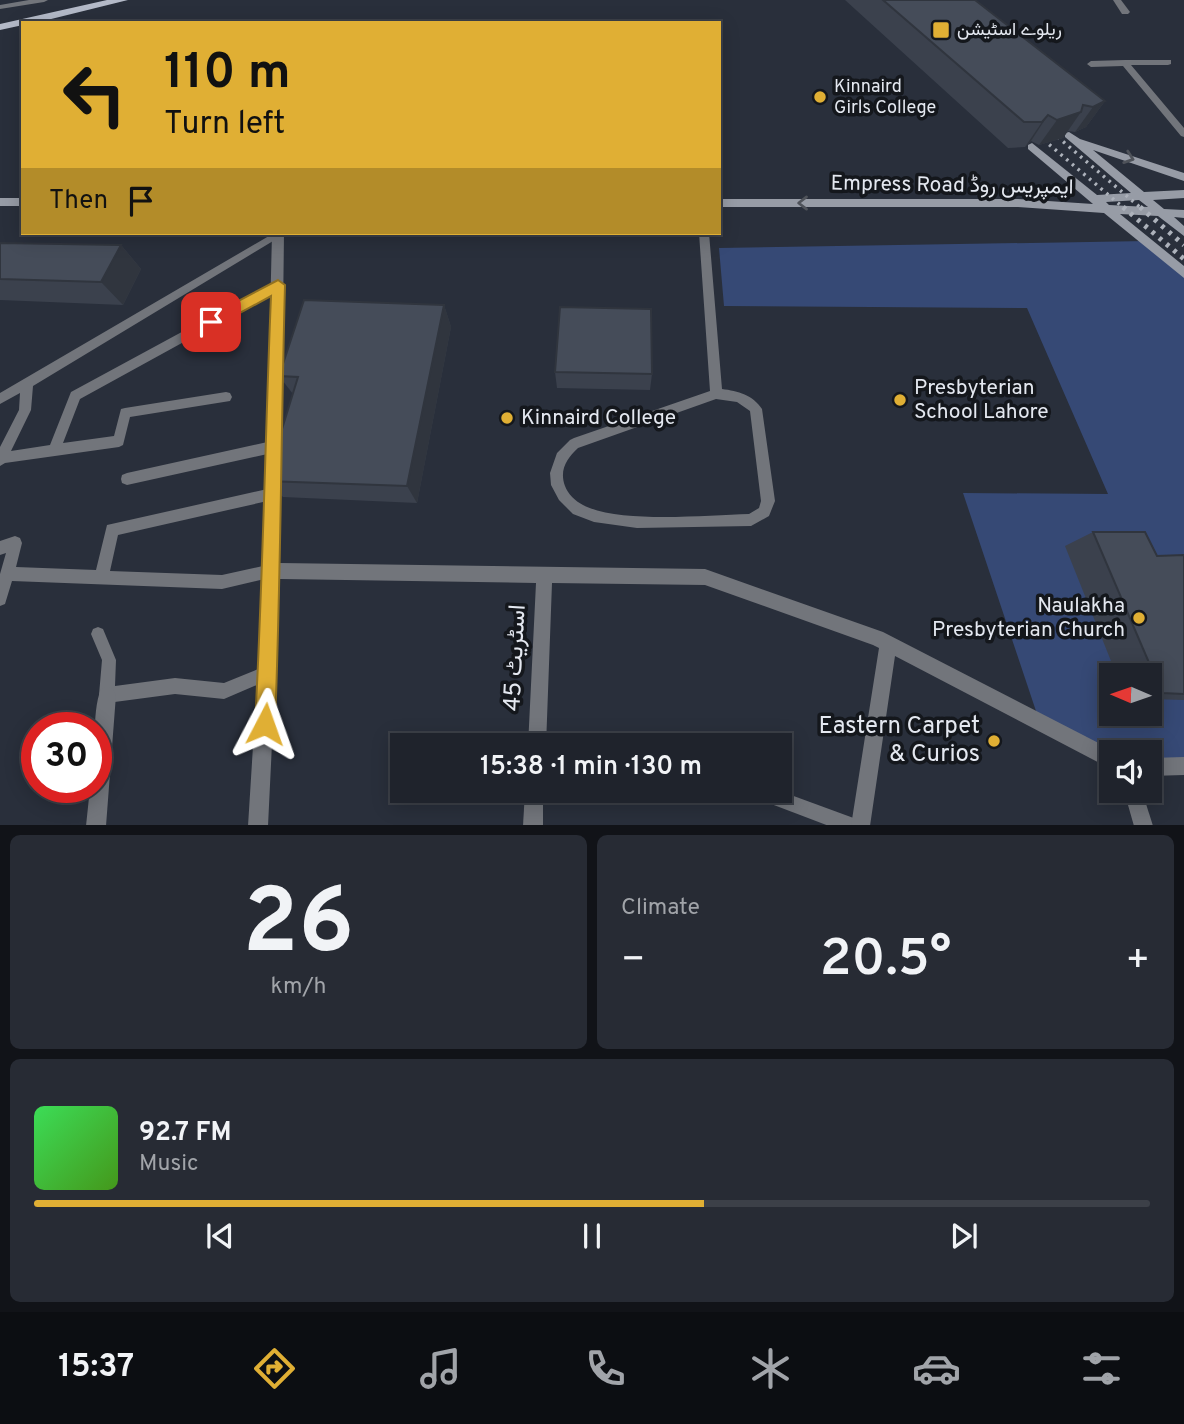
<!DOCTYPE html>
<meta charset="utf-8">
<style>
:root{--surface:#1f232c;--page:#272b34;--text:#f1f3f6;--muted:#a1a4a9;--line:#3c4048;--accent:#e0af34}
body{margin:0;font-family:Overpass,Vazirmatn,sans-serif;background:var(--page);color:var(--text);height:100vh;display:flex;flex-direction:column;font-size:26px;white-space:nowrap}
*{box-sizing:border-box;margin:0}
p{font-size:23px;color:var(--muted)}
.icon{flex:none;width:38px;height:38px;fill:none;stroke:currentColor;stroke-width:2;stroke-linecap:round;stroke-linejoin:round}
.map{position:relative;height:825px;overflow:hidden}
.drawer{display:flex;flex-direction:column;gap:10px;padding:10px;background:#111318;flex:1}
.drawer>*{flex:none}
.hud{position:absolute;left:21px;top:21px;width:700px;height:214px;border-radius:0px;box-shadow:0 4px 18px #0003,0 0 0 2px var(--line);background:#e0af34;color:#111;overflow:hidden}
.needle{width:46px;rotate:272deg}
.fabs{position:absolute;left:1099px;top:663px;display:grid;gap:14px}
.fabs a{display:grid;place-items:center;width:63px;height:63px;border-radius:0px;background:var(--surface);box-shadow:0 4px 18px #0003,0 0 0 2px var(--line);font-size:35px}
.speed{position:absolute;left:21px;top:712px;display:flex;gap:14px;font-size:35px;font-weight:700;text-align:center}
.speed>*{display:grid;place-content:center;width:91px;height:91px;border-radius:50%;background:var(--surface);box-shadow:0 4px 18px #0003,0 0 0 2px var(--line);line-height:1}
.speed .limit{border:10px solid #d22;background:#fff;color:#111}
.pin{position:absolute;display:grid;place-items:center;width:60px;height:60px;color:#fff;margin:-30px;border-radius:14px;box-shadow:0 4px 10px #0006}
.me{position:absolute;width:77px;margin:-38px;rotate:4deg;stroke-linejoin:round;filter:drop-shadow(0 0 5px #0008)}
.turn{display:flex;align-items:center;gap:24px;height:147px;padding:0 28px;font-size:32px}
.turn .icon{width:91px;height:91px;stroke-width:2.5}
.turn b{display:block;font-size:49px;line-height:60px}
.then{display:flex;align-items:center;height:66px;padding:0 28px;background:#0003;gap:14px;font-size:26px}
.big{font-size:52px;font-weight:600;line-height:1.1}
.drawer .widget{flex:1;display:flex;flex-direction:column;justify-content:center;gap:10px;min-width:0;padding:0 24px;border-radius:10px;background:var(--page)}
.drawer .dial{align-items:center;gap:0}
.dial b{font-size:91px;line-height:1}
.song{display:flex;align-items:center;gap:21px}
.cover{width:84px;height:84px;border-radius:10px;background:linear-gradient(135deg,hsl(130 70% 55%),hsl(100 70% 35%))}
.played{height:7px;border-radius:4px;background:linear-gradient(90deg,var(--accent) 60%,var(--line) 60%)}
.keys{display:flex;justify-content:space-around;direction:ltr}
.heat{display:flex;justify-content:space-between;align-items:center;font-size:38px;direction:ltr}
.drawer .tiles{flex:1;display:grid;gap:10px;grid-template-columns:1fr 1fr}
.widget:last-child{grid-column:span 2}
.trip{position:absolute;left:390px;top:733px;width:402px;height:70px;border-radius:0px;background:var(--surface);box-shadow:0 4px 18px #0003,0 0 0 2px var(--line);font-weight:600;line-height:70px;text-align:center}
.tab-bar{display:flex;height:112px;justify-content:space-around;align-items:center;background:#0c0e12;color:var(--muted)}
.tab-bar .icon{width:49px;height:49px}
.tab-bar .selected{color:var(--accent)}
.tab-bar b{font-size:32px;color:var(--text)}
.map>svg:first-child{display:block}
</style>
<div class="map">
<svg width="1184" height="826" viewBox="0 0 1184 826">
<rect width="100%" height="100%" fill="#292f3b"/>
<!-- green -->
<path fill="#364975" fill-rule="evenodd" d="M1147,241L1184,273V766L1150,767V752H1111V760L1040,723L963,493L1108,494L1027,308L724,306L719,248ZM1111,676H1150V714H1111Z"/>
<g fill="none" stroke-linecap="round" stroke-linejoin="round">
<!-- service -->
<g fill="#72757b" fill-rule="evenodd">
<polygon points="29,0 48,0 44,2 0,9 0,5"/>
<polygon points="1125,60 1171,60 1171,64 1168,65 1131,65 1184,128 1184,137 1181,136 1123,66 1091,67 1087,64 1091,61"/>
<polygon points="274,233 282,233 283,235 33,386 31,410 11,451 50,445 71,392 274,282 282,282 283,285 282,288 80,399 63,443 114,436 121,409 125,408 226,392 230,393 232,397 230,401 130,417 123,445 119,447 5,463 0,466 0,447 19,410 20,393 0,404 0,393"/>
<path d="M699,233H709L722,389C738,391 753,395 762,409L775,501L769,516L751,526L637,528L594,522L573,514L559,500L551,485L550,473L557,453L570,440L574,438L710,391ZM716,399L737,402L750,411L761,501L759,508L749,514C706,515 620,524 583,505C575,501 568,494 565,486C559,470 567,458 578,448Z"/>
<polygon points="272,441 276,443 278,447 276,451 272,453 127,485 122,483 121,479 122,475 127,473"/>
<polygon points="272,488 277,490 279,494 277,498 272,500 118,535 110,571 222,575 272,564 277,566 279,571 277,576 222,589 12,581 5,604 0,606 0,574 6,553 0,555 0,541 15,536 20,538 22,543 16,567 96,570 107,525"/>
<polygon points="98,627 103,629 116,660 115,686 175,678 224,683 268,665 273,668 276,673 273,678 224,699 175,694 107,703 102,700 99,695 102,660 91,634 93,629"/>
<polygon points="537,735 629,738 635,740 637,746 530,746 531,737"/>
<polygon points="751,791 780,791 859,820 861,826 829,826 753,797"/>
</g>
<!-- minor -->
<g fill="#72757b" fill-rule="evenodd">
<polygon points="1113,0 1121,0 1130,12 1128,14 1122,14"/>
<polygon points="272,233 284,233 280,563 705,569 883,632 1116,752 1111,752 1111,769 895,656 870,826 851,826 879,648 873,645 705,585 552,583 546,746 528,746 536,583 280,579 268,826 248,826 264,571"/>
<path d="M107,686L113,689L116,695L106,826H86L90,788H96C96,760 91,713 101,689Z"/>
<polygon points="1184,757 1184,775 1150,776 1150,758"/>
<polygon points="525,791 543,791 543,826 523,826"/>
<polygon points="1124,791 1142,791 1153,826 1134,826"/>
</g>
<!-- secondary -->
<g fill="#979ca6" fill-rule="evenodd">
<path d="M1069,132L1080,139L1184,173V181L1093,150L1144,192L1184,190V198L1153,200L1164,209L1184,210V218L1174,217L1184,226V236L1158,216L1120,214L1184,266V278L1104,213L1018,207H719V199H1018L1093,204L1028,149V145L1032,143L1097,195L1131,193L1065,137V133ZM1139,200L1148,207L1109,205L1106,202Z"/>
<rect x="0" y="198" width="23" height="8"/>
</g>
<!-- primary -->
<polygon fill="#b4bac8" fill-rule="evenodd" points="107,0 128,0 35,23 23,23 23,25 0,30 0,24"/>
<!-- rail-far1 -->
<g stroke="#adb2bb" stroke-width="3.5" stroke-dasharray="2.5 5" stroke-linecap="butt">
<polyline points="1046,127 1142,209"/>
<polyline points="1032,130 1125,209"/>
</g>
<!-- rail -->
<g stroke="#adb2bb" stroke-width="5" stroke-dasharray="3.5 6" stroke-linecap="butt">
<polyline points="1123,207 1184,259"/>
<polyline points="1140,207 1184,245"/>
</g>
</g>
<!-- wall -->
<g fill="#3b414d">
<polygon points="845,0 975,0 1105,101 1086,127 1075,132 1068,131 1063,138 1039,145 1031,141 1025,147 1008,148"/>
<polygon points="0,243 121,245 141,269 123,305 0,300"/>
<polygon points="444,305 451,327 417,503 283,497 266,481 293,394 279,376"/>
<polygon points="555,372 652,374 650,390 557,388"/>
<polygon points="1093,532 1157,556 1184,555 1184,700 1150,699 1150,676 1117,676 1065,546"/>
</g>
<!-- shaded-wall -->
<g fill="#30353e">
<polygon points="1105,101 1086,127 1075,132 1093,107"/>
<polygon points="1081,112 1063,138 1039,145 1057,120"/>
<polygon points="1048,115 1031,141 1025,147 1042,122"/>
<polygon points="121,245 141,269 123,305 101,282"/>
<polygon points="444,305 451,327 417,503 407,486"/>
</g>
<!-- building -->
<g fill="#454c59" stroke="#30353e" stroke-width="2">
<polygon points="883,0 975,0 1105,101 1093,107 1083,105 1081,112 1057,120 1048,115 1042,122 1024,122"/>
<polygon points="0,243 121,245 101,282 0,279"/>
<polygon points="304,300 444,305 407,486 266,481 298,377 279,376"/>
<polygon points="560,307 651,309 652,374 555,372"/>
<polygon points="1093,532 1145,532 1157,556 1184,555 1184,694 1162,693"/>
</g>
<!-- one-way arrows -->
<defs><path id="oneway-chevron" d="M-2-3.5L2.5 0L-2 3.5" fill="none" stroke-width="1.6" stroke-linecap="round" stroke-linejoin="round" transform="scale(1.75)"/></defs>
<g stroke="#4f535a">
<use href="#oneway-chevron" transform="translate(1129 158) rotate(19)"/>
<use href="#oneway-chevron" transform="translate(803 203) rotate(-180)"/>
</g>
<!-- route -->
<path fill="#e0af34" stroke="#927222" stroke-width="2" d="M278,280L285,285C281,431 281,577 275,724L272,731L265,734L258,731L255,724C263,581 265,438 271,296L216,326L211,328L203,322L206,318Z"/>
<!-- markers -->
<g fill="#e0af34" stroke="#14171c" stroke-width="2.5">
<rect x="932" y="21" width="18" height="18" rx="3.5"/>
<circle cx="820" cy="97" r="7"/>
<circle cx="900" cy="400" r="7"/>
<circle cx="507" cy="418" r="7"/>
<circle cx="1139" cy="618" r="7"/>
<circle cx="994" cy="741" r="7"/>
</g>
<g text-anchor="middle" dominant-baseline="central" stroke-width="7" stroke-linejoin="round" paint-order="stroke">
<!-- far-poi labels -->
<g font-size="18" fill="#e4e8f0" stroke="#14171c" text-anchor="start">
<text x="957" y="30">ریلوے اسٹیشن</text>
<text x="834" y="87">Kinnaird<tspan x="834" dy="21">Girls College</tspan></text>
</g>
<!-- street labels -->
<g font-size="21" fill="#e4e8f0" stroke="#14171c">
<text transform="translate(952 186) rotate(1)">Empress Road ایمپریس روڈ</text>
</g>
<!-- poi labels -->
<g font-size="21" fill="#e4e8f0" stroke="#14171c" text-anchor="start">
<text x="914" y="388">Presbyterian<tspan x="914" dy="24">School Lahore</tspan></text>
<text x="521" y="418">Kinnaird College</text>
<text x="1125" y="606" text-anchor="end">Naulakha<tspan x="1125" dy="24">Presbyterian Church</tspan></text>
</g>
<!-- near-street labels -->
<g font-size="24" fill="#e4e8f0" stroke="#14171c">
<text transform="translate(516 658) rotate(-87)">اسٹریٹ 45</text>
</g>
<!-- near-poi labels -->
<g font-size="24" fill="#e4e8f0" stroke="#14171c" text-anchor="end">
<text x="980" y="727">Eastern Carpet<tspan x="980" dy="28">&amp; Curios</tspan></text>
</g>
</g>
</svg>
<div class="fabs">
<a><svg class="needle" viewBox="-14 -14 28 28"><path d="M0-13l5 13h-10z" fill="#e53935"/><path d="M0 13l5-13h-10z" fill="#a1a4a9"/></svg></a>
<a><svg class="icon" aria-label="sound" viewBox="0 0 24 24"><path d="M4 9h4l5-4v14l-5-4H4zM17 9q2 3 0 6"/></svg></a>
</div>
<div class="speed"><div class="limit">30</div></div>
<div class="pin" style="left:211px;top:322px;background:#d93025"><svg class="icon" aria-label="arrive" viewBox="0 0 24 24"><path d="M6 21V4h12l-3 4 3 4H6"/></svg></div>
<svg class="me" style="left:265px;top:724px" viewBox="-20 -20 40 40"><path d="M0-17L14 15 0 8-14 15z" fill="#e0af34" stroke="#fff" stroke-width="4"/></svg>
<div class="trip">15:38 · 1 min · 130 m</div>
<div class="hud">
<div class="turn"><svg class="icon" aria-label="left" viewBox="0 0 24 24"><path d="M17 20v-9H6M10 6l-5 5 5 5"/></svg><div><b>110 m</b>Turn left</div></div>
<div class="then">Then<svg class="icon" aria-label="arrive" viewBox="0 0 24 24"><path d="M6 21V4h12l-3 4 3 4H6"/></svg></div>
</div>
</div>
<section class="drawer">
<div class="tiles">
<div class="widget dial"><b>26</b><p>km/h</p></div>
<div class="widget"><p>Climate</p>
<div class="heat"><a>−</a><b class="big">20.5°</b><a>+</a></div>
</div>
<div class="widget">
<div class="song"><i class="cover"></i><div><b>92.7 FM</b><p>Music</p></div></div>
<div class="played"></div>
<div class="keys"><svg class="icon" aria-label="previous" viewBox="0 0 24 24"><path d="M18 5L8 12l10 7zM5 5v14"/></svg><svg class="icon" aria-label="pause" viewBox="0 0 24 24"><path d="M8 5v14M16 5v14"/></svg><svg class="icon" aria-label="next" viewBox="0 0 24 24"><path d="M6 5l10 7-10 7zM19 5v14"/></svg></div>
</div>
</div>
</section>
<nav class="tab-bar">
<b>15:37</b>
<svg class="icon selected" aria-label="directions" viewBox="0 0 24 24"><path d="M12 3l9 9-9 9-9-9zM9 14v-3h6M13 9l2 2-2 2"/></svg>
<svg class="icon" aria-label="music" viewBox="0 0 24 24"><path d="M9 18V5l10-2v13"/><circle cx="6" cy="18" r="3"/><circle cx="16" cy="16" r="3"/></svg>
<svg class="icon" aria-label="phone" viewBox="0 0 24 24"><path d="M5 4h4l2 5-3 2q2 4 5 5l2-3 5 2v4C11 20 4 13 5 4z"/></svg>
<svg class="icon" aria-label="climate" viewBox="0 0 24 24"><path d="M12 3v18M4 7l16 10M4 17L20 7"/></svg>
<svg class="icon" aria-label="car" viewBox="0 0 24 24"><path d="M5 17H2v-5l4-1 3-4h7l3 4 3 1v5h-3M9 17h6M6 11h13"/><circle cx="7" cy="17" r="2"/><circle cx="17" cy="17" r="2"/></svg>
<svg class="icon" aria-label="filters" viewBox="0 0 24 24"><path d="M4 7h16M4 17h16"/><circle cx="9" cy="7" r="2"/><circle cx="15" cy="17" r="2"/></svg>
</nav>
